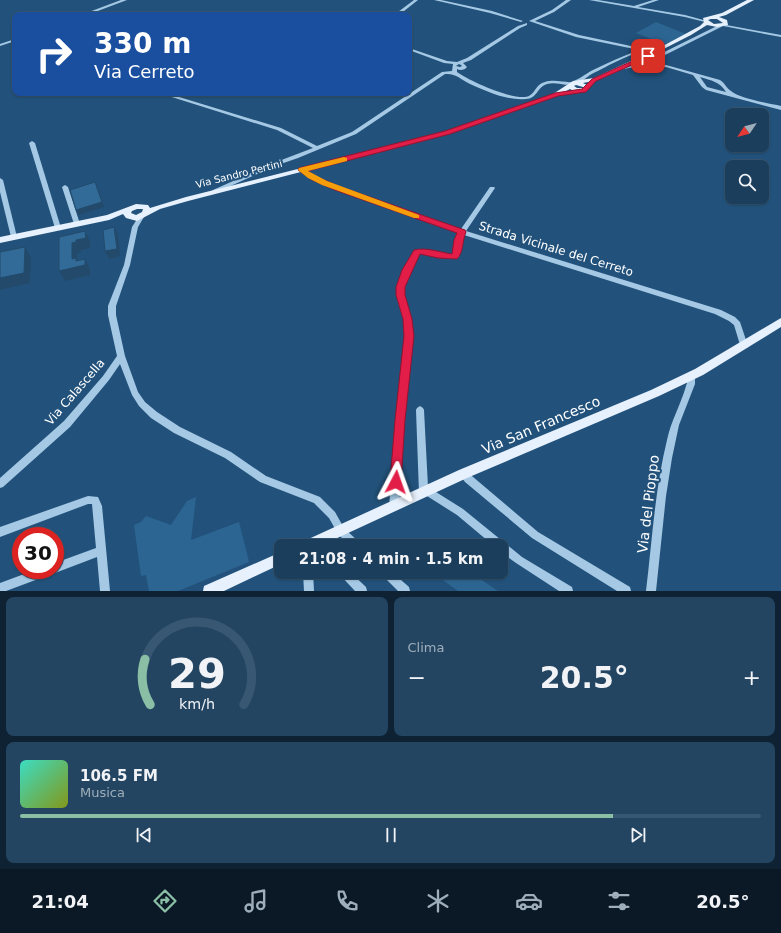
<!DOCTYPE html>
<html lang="it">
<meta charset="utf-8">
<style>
:root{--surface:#1a3e5c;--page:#234562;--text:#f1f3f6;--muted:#9faebb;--line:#385772;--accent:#8abfa5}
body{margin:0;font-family:"DejaVu Sans",sans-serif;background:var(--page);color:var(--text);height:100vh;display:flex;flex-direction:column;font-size:15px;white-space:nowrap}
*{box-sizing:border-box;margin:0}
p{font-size:13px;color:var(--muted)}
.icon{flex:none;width:22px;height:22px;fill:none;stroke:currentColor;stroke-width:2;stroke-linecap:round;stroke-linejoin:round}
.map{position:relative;height:591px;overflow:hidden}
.side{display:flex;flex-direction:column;gap:6px;padding:6px;background:#0e2233;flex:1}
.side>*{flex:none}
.banner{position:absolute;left:12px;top:12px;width:400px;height:84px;border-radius:8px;box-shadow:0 1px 3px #0004,0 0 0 1px var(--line);background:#1a4fa0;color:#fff;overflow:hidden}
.needle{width:26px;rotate:235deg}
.controls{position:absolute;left:725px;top:108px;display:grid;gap:8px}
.controls a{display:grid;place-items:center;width:44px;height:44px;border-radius:8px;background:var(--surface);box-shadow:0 1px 3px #0004,0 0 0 1px var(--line);font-size:20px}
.speed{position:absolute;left:12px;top:527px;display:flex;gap:8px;font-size:20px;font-weight:700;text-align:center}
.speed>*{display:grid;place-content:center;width:52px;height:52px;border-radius:50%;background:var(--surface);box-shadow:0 1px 3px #0004,0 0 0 1px var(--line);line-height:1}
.speed .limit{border:6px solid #d22;background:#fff;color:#111}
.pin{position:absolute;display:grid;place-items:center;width:34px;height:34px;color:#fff;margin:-17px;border-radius:8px;box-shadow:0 2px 6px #0006}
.me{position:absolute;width:44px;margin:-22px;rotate:4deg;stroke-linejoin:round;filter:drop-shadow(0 0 3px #0008)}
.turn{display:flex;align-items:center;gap:14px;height:84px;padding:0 16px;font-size:18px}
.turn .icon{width:52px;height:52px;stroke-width:2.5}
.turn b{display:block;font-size:28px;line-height:34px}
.big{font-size:30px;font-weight:700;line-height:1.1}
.side .widget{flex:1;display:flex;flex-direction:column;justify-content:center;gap:6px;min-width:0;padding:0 14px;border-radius:8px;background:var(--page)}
.side .dial{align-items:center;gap:0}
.dial svg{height:104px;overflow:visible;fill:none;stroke:var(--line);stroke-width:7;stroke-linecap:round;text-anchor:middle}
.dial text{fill:var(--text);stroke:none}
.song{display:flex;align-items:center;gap:12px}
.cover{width:48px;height:48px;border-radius:6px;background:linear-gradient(135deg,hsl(170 70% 55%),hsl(70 70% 35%))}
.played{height:4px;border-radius:2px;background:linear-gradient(90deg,var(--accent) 80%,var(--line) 80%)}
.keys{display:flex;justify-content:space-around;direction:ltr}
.heat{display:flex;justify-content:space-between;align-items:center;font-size:22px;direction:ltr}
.side .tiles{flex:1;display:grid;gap:6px;grid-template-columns:1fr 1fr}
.widget:last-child{grid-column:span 2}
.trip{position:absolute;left:274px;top:539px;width:234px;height:40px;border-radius:8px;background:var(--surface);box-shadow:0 1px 3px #0004,0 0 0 1px var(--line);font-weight:700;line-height:40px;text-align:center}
.dock{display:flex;height:64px;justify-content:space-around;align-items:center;background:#0a1925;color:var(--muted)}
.dock .icon{width:28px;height:28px}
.dock .selected{color:var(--accent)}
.dock b{font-size:18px;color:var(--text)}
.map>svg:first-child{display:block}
</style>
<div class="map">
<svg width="781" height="591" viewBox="0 0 781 591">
<rect width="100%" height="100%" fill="#22527b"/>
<!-- green -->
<g fill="#2d6592">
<polygon points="656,22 686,34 666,45 636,33"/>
<polygon points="196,497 191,540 239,522 249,562 178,591 149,591 146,575 141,576 134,525 141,522 146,516 171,525 187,501"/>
<polygon points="432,572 470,572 498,591 458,591"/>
</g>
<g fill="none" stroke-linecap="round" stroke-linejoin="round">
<!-- minor -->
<g fill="#a5c9e5" fill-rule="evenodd">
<polygon points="121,0 127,0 87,15 81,15"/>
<polygon points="414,0 418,0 399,15 394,15"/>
<polygon points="434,0 441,0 492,11 523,21 521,22 490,13"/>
<path d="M566,0H571L554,12L535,21L579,35L645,49L662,48L664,49L662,50C656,50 650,50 644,51C629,54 604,68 590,75C586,78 580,83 575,84C566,87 556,81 547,84C537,87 537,99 526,99C507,101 486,91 470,84C460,79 456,73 445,74L356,134L298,158L275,166L215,193L212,191L213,190L271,164L313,148L277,130L159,93H166L281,128L317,146L352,132L442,72L452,71L453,64L444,63L409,50V48L447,61L457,62L467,58L518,26L527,23V25L520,28L471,60L463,63L467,67C465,70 460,71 457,69V72C469,81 516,102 529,96C536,92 536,84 545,82C555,79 565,83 572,82C577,80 586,74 591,71C607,63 623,56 639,50L576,37L529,21L552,10ZM459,64L461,65L462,66L460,67L456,66Z"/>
<polygon points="589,0 598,0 634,6 653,0 659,0 638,7 685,15 707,21 705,22 685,17"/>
<path d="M200,11L207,14L208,15C204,15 201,15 198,12Z"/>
<path d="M721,24L781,35V37L723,26L649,63L666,65L720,80C726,84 726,88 731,91C741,99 768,103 781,106V110L706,90L702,87L693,75L666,67L644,65L619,70L617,69L642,63ZM700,77C712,81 719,81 726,92L707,87Z"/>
<polygon points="15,39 15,41 0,46 0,44"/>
<polygon points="32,141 35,143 61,228 60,229 58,230 55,228 29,143"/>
<polygon points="302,168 314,176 334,185 461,229 490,187 494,187 495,188 466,231 721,310 735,317 740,322 748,346 747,348 741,348 734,325 729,321 715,314 464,235 459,257 451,259 420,254 410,270 403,289 405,299 412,322 413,336 404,420 399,507 397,510 394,511 391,510 389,507 396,420 405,336 404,322 397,299 397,289 404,270 416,250 422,249 451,255 454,254 457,236 459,233 330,187 310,178 300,171 299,170"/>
<polygon points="0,178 3,180 17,237 14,239 11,237 0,192"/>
<polygon points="65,185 68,187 80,224 79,225 77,226 74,224 62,187"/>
<polygon points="141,215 144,217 138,227 130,265 116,306 116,315 125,356 138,392 145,402 157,412 180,427 231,452 266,476 320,497 335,512 344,528 360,543 362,546 350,546 338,534 329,518 314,503 260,482 225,458 174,433 151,418 139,406 132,395 120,364 109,380 70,427 3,487 0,488 0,478 64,421 103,376 117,356 108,315 108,306 124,265 132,227 139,216"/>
<path d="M691,373L694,374L695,376V384L679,425L672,458L666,496L656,591H646C652,541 655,489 667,440C671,421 681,404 686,386C688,382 687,378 688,374Z"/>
<polygon points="420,406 423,408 424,410 428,487 463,509 522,557 572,587 573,591 559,591 516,563 501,552 501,546 494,546 457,515 427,496 424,497 421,496 419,493 416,410 417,408"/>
<polygon points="463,470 466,471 538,532 630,587 631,591 617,591 532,538 465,482 459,474 460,471"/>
<polygon points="88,496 98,497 102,506 110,591 100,591 97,557 55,573 53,572 49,575 6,591 0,591 0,583 35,570 55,570 55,563 96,548 92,504 88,504 0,537 0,527"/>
<polygon points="303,572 313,572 314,591 304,591"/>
<polygon points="338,572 350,572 366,587 367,591 355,591 340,575"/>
<polygon points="380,572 392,572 409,587 410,591 398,591 382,575"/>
</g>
<!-- major -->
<g fill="#e6f1fd" fill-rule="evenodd">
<path d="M747,0H754L726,15L719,17L727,20L728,25L717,27L707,25L691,35L638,62L598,80L583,83L589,86L586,91L575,92L570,89L557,96L445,135L188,201L160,209L137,221L126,218L123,214L109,220L0,243V237L107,215L136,204L148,205L150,208L186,197L441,133L553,94L573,81L594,78L661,47L700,26L704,22L703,18L722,13ZM711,19H717L723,23L714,24L708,20ZM576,85L583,87V88H577L574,86ZM137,209H143L142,212L136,215L131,213L132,211Z"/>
<polygon points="781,318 781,327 703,375 659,396 467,478 320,546 300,546 302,542 459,470 651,390 695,369"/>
<polygon points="281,552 281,564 224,591 203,591 204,586"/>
</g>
</g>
<!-- shaded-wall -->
<g fill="#234a6a">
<polygon points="95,182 104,207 79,215 76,210"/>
<polygon points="114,227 118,235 120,256 109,259 105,251"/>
<polygon points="85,231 90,241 90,248 81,250 81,252 77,253 77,260 80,266 85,259 90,269 90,275 65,281 59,271 72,243 76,240"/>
<polygon points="25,247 31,257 30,283 0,290 0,278"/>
</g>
<!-- building -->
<g fill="#326a98" stroke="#234a6a">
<polygon points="95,182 102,202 76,210 70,190"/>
<polygon points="114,227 117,249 105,251 103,230"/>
<polygon points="85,231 86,238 76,240 76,242 72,243 72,259 76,258 76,261 85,259 85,265 59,271 59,237"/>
<polygon points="25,247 24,273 0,278 0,252"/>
</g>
<!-- route -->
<path fill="#e11d48" stroke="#92132f" d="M648,54L650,56V57L596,81L586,92L558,96L450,134L308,171L317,177L341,187L465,230L466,232C462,241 464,252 457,259L438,258L420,254L405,287V295L412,319L414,336L405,420L401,482L400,486L396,487L391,486L390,482L395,420L404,336L403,319L396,295V287L402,270L414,250C426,247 439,252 452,254L454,240L457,233L335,190L312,180L298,170L299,168L445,131L555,93L582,89L592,79Z"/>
<!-- slow -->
<polygon fill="#f59e0b" points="344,157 347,158 347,161 308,171 327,181 419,215 419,218 414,218 322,185 308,178 298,170 299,168"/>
<g text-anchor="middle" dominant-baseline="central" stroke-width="4" stroke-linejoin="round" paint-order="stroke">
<!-- far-street labels -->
<g font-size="10" fill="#fff" stroke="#22527b">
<text transform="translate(239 174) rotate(-14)">Via Sandro Pertini</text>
</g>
<!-- street labels -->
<g font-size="12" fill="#fff" stroke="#22527b">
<text transform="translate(556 249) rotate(17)">Strada Vicinale del Cerreto</text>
<text transform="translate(75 392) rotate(-49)">Via Calascella</text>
</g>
<!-- near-street labels -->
<g font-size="14" fill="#fff" stroke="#22527b">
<text transform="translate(541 425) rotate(-23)">Via San Francesco</text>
<text transform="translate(648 504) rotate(-83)">Via del Pioppo</text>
</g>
</g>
</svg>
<div class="controls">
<a><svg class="needle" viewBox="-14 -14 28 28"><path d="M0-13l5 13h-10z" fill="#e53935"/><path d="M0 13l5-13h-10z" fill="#9faebb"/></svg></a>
<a><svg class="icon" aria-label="search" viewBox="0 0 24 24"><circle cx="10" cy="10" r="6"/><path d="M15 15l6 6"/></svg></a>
</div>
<div class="speed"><div class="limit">30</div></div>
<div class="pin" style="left:648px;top:56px;background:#d93025"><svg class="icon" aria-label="arrive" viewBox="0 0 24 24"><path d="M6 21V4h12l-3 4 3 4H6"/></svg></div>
<svg class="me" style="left:396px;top:482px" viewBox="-20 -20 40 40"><path d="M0-17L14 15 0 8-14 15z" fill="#e11d48" stroke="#fff" stroke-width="4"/></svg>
<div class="trip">21:08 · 4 min · 1.5 km</div>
<div class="banner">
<div class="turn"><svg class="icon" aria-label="right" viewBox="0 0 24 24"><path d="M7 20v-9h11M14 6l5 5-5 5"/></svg><div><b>330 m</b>Via Cerreto</div></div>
</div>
</div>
<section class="side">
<div class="tiles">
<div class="widget dial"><svg viewBox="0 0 100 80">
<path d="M14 69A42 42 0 1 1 86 69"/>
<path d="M14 69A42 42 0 0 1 10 34" stroke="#8abfa5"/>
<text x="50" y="56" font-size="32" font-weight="700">29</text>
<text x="50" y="72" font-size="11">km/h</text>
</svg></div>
<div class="widget"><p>Clima</p>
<div class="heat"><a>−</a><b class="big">20.5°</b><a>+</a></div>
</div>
<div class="widget">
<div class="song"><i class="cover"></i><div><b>106.5 FM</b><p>Musica</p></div></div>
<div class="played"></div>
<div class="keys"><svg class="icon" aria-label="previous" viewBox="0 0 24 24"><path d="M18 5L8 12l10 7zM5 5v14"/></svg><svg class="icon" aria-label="pause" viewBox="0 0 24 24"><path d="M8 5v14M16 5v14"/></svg><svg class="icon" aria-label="next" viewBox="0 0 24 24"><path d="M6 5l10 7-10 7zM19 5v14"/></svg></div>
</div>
</div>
</section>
<nav class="dock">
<b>21:04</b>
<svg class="icon selected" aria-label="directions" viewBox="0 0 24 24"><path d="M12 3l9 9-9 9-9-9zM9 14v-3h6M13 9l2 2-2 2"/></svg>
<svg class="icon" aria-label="music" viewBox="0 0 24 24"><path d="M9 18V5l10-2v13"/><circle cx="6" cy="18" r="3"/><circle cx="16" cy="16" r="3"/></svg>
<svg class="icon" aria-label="phone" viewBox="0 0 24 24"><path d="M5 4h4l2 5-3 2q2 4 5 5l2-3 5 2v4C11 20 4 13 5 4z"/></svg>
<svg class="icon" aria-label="climate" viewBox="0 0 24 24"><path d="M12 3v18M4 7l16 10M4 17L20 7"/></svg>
<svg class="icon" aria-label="car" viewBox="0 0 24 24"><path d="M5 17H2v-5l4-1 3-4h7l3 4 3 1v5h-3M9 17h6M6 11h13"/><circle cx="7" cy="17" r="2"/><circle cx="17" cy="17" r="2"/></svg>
<svg class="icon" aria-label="filters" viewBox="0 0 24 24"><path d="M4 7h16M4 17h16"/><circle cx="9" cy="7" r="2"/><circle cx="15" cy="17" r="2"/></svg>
<b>20.5°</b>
</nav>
